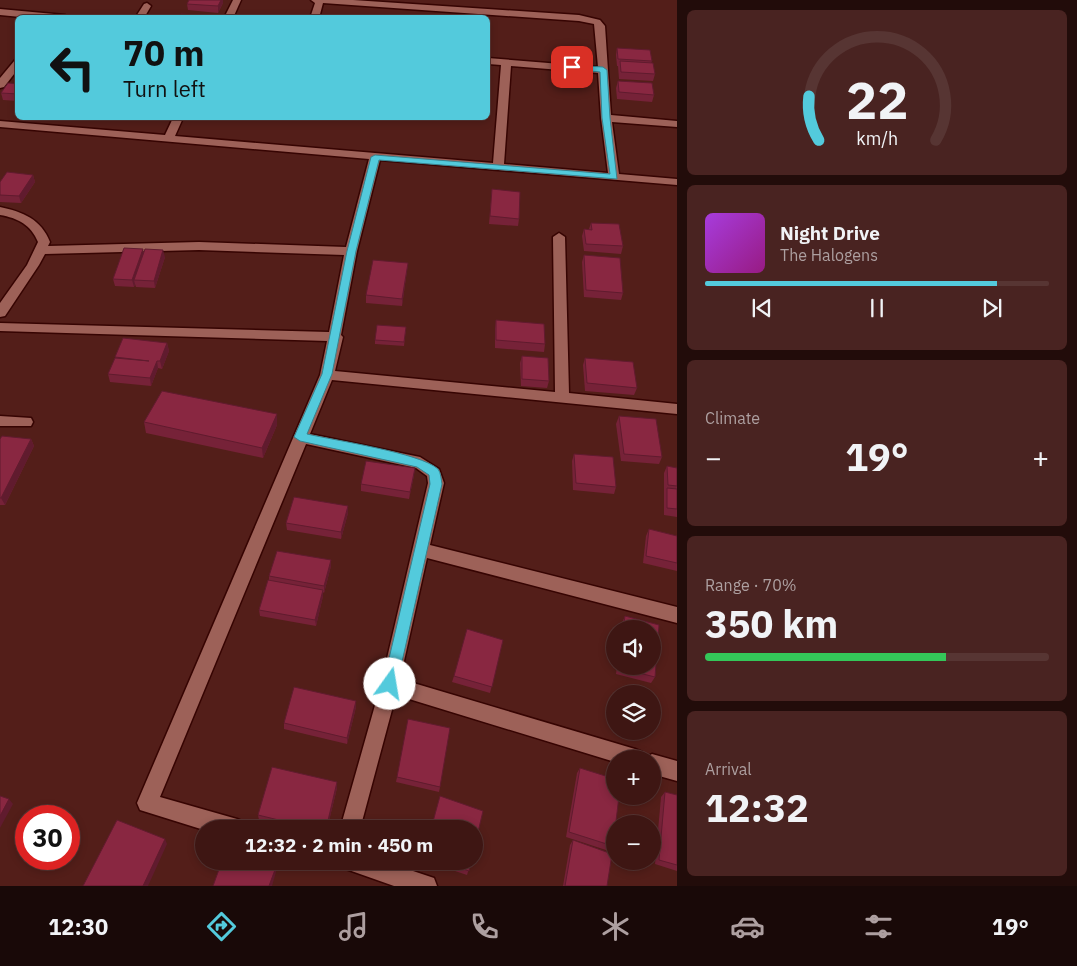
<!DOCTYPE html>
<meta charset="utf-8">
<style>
:root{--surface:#3e1613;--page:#492321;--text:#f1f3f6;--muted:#ad9fa0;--line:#573533;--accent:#53cadc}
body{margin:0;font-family:"IBM Plex Sans",sans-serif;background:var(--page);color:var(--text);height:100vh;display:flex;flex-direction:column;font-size:19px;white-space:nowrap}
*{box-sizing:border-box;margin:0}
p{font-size:16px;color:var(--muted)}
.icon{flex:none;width:28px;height:28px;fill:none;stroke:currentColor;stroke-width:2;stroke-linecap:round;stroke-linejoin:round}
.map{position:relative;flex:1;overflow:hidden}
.sheet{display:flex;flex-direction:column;gap:10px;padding:10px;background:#220c0a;width:400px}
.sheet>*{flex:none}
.top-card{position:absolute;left:15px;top:15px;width:475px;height:105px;border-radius:8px;box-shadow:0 2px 8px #0003,0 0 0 1px var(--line);background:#53cadc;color:#111;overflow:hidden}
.tools{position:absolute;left:606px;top:620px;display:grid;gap:10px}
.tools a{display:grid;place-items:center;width:55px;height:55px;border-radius:50%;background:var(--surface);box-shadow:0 2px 8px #0003,0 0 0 1px var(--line);font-size:25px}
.speed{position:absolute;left:15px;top:805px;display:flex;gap:10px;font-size:25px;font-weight:700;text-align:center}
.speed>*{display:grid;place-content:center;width:65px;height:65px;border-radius:50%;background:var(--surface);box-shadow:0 2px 8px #0003,0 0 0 1px var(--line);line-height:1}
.speed .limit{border:8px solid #d22;background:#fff;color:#111}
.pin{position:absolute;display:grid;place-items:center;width:42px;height:42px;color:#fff;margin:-21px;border-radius:10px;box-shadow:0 2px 8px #0006}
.me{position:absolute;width:55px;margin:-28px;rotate:13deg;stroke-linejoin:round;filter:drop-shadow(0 0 4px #0008)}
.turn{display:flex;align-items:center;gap:18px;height:105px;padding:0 25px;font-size:22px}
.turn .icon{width:65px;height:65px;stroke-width:2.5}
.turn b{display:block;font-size:35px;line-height:42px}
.big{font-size:38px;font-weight:700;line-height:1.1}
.sheet .tile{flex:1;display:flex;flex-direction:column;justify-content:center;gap:8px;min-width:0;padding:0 18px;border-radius:8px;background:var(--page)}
.sheet .dial{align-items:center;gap:0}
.dial svg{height:130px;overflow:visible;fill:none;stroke:var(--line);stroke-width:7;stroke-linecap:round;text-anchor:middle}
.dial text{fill:var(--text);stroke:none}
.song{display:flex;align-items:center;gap:15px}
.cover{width:60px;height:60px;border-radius:8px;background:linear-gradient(135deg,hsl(280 70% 55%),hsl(310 70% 35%))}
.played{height:5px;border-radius:2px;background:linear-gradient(90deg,var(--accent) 85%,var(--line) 85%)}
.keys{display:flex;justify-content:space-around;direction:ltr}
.heat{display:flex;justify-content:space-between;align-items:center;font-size:28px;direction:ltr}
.charge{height:8px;border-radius:4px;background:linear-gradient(90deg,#34c759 70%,var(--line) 0)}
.trip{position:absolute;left:195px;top:820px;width:288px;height:50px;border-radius:25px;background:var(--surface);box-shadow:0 2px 8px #0003,0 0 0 1px var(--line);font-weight:700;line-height:50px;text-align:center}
.tab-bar{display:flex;height:80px;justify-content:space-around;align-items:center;background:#190908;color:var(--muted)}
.tab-bar .icon{width:35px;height:35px}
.tab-bar .selected{color:var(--accent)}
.tab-bar b{font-size:22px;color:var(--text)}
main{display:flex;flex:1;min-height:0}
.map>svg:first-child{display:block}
</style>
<main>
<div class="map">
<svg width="677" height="886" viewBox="0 0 677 886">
<rect width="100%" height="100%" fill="#531e19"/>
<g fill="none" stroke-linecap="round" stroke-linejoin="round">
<!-- street casing -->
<g stroke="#360402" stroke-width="3">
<g id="street">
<polygon points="233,0 241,0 233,18 224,18"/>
<path d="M311,0H353L579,15L600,20L605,26L611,115L677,121V127L612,122L619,174L677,179V185L380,160L357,251L341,335L343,337L335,371L555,392L553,237L559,233L565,237L569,393L677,404V414L332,380L310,434L420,457L439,469L444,483L430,545L677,607V623L427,558L400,679L635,749L642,752L645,758L652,754L677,761V781L652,774V759H615V762L396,695L360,829H340L381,684L428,483L427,476L416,468L306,444L160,797L237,819L244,822L247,829L204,830L140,810L137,803L320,375L327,341L0,331V323L329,332L344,255L199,250L45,254L39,265L5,316L0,317V303L27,265L38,242C31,225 18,218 0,215V207C23,212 41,219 50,242L48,246L199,242L346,247L369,159L0,127V121L165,135L173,118H183L175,136L493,163L501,65L488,64V58L598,67L594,24L579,21L323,3L319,18H310L315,3ZM511,66L598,73L601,118L608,173L504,164Z"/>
<polygon points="147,3 151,6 144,18 135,18 144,4"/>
<polygon points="0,9 65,15 69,18 31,18 0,15"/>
<polygon points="18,59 18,69 4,87 0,88 0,78 15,60"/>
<polygon points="0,416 31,418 33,422 31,426 0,426"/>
<polygon points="340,861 383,861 434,878 437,886 394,886 343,868"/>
</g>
</g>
<!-- street -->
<use href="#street" fill="#9d6158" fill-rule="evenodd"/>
</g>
<!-- wall -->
<g fill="#762238">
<polygon points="223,3 218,13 188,10 187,4"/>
<polygon points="617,48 652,61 651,63 655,74 653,81 619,79 618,66 617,66 616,55"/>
<polygon points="618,81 654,95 652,102 617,99 616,88"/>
<polygon points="18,84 18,101 3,100 1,93"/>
<polygon points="33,175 35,182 21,203 0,202 0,182"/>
<polygon points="492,189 519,219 518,226 489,224"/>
<polygon points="591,223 623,246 621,254 584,251 582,236 584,229 589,229"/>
<polygon points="143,252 165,257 155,288 136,287 135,284 134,287 115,286 113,279"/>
<polygon points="584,255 623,293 621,300 584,297 582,262"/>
<polygon points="408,263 402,306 366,303 366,295"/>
<polygon points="496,320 545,344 544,352 495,348 495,328"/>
<polygon points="406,327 404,346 375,344 375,340"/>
<polygon points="167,343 169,351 162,369 158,368 151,386 110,382 108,374 116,358 115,357"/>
<polygon points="522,356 549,381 547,388 521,386 520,363"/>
<polygon points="585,358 637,388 634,395 585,391 583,365"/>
<polygon points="619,416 662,457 659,464 621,461 616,424"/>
<polygon points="144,422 277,425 263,458 146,433"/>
<polygon points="0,439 31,439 34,446 5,505 0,505"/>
<polygon points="574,454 616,487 614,494 573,490 572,461"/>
<polygon points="667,466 677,468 677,517 664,515 664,473"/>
<polygon points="414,475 409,499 361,491 361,484"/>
<polygon points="348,506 348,513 341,539 287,530 286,523"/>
<polygon points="649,529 677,536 677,571 643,563 646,536"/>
<polygon points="331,560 331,566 324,593 323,592 323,596 316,626 260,616 259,610 269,580 269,576"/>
<polygon points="625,616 659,625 655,677 651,683 616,674 617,666 652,666 652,629 621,629 622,623"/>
<polygon points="503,640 490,693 452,682 454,676"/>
<polygon points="356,707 347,744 284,729 284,723"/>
<polygon points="580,768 613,846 609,851 566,837 577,773"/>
<polygon points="397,777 440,787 439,792 396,782"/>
<polygon points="337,782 337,788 327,829 295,829 259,820 258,815"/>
<polygon points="665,792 677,795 677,871 655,864 661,797"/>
<polygon points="573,840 607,886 563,886 570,845"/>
<polygon points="425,861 471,861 467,875"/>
</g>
<!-- shaded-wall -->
<g fill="#601b2e">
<polygon points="221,0 223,0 223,3 218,13 218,6"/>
<polygon points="33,175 35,182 21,203 19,196"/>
<polygon points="143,249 144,256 134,280 135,284 134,287 132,280"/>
<polygon points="163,250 165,257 155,288 154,281"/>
<polygon points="408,263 407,270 402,306 402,299"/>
<polygon points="167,343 169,351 162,369 160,361"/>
<polygon points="157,361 158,368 151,386 150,378"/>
<polygon points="277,414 277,425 263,458 262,448"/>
<polygon points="31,439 34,446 5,505 1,498"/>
<polygon points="415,468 414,475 409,499 410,492"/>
<polygon points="348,506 348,513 341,539 341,532"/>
<polygon points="331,560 331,566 324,593 324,586"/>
<polygon points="323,590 323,596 316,626 315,620"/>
<polygon points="356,701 356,707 347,744 347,738"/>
<polygon points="337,782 337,788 327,829 326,829"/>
<polygon points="9,799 13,804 0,828 0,816"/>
<polygon points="165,839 167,844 148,886 143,886"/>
<polygon points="276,867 276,872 272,886 269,886"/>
</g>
<!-- building -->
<g fill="#892741" stroke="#601b2e">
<polygon points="189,0 221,0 218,6 187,4"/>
<polygon points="181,14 212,16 211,18 179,18"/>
<polygon points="617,48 650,50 652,61 618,59"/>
<polygon points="620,61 653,63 655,74 621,72"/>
<polygon points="618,81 652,83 654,95 619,92"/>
<polygon points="8,83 18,84 18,94 1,93"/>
<polygon points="7,172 33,175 19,196 0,195 0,182"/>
<polygon points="492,189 520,192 519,219 490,216"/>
<polygon points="591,223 619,224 623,246 586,244 584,229 592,230"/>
<polygon points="124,248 143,249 132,280 113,279"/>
<polygon points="145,249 163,250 154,281 134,280"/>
<polygon points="584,255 620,258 623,293 586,290"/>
<polygon points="373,260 408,263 402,299 366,295"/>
<polygon points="496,320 544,324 545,344 496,340"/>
<polygon points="377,325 406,327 404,342 375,340"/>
<polygon points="123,338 167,343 160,361 157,361 150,378 108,374 115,358 149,361 115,357"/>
<polygon points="522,356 548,358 549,381 522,379"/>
<polygon points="585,358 633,362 637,388 587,383"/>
<polygon points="162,391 277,414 262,448 144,422"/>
<polygon points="619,416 656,419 662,457 624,454"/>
<polygon points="2,436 31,439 1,498 0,498 0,439"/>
<polygon points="574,454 613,457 616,487 576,483"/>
<polygon points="366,461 415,468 410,492 361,484"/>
<polygon points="667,466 677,468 677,486 668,485"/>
<polygon points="667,488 677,489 677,509 667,508"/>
<polygon points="294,497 348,506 341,532 286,523"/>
<polygon points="649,529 677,536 677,563 646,556"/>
<polygon points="277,551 331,560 324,586 269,576"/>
<polygon points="268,580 323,590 315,620 259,610"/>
<polygon points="625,616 659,625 655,677 619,668 619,666 652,666 652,629 623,629"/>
<polygon points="467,629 503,640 492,687 454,676"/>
<polygon points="294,687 356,701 347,738 284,723"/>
<polygon points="408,719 450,728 440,787 397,777"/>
<polygon points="272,767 337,782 326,829 316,829 258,815"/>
<polygon points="580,768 615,779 615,796 619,796 613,846 569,832"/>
<polygon points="665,792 677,795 677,865 659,860"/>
<polygon points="0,796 9,799 0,816"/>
<polygon points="440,796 483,811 474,849 474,829 431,829"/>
<polygon points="117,820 165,839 143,886 83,886"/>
<polygon points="573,840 612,854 607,886 565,886"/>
<polygon points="222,861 257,861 276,867 269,886 213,886"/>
<polygon points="440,861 471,861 469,871"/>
</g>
<!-- route -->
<path fill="#53cadc" stroke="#36838f" d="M572,65L603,67L607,70L610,118L617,179L379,160L356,251L332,374L307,434C333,440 421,453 438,469C441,473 441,479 442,484L397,684L395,689L390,691L385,689L383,684L430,484L429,475L417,467L300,441L294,437L322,374L347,251L371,157L375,155L610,174L602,118L600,72L569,69L568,67Z"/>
</svg>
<div class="tools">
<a><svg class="icon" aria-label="sound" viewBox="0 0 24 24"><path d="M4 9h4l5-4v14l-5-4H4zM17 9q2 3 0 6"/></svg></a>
<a><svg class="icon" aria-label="layers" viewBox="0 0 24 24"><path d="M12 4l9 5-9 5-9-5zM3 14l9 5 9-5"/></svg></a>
<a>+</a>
<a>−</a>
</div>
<div class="speed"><div class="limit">30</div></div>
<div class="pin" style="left:572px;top:67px;background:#d93025"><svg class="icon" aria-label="arrive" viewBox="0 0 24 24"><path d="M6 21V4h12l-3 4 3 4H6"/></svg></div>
<svg class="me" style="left:390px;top:684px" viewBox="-20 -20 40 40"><circle r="19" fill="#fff"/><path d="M0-13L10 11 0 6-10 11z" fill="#53cadc"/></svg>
<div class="trip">12:32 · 2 min · 450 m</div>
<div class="top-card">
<div class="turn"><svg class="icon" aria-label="left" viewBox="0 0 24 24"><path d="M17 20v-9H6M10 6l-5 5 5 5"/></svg><div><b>70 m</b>Turn left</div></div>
</div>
</div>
<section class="sheet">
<div class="tile dial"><svg viewBox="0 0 100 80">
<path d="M14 69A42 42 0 1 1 86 69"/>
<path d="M14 69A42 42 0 0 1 8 42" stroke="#53cadc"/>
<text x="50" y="56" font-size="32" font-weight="700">22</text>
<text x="50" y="72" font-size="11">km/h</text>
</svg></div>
<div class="tile">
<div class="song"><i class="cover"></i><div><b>Night Drive</b><p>The Halogens</p></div></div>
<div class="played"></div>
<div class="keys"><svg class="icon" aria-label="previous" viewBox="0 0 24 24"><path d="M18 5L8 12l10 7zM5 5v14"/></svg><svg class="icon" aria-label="pause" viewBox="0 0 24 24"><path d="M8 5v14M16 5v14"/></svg><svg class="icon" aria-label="next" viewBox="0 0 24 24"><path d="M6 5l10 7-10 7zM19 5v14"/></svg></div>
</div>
<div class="tile"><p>Climate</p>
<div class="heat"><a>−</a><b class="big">19°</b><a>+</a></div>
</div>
<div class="tile"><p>Range · 70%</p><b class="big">350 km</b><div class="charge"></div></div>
<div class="tile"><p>Arrival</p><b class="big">12:32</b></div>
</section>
</main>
<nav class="tab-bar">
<b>12:30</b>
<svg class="icon selected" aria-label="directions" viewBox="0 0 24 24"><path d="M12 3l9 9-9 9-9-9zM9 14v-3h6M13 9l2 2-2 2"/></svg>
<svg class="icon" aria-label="music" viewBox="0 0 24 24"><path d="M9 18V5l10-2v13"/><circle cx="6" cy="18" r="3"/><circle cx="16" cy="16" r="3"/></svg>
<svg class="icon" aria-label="phone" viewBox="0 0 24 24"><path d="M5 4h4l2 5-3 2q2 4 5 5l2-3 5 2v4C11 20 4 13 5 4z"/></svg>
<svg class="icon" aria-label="climate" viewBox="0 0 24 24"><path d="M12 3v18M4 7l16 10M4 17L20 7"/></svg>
<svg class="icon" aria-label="car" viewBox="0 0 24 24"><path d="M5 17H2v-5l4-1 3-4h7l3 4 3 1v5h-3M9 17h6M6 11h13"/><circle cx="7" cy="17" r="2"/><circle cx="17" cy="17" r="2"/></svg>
<svg class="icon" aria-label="filters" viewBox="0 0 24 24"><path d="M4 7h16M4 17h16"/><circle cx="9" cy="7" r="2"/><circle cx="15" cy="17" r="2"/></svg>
<b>19°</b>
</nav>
